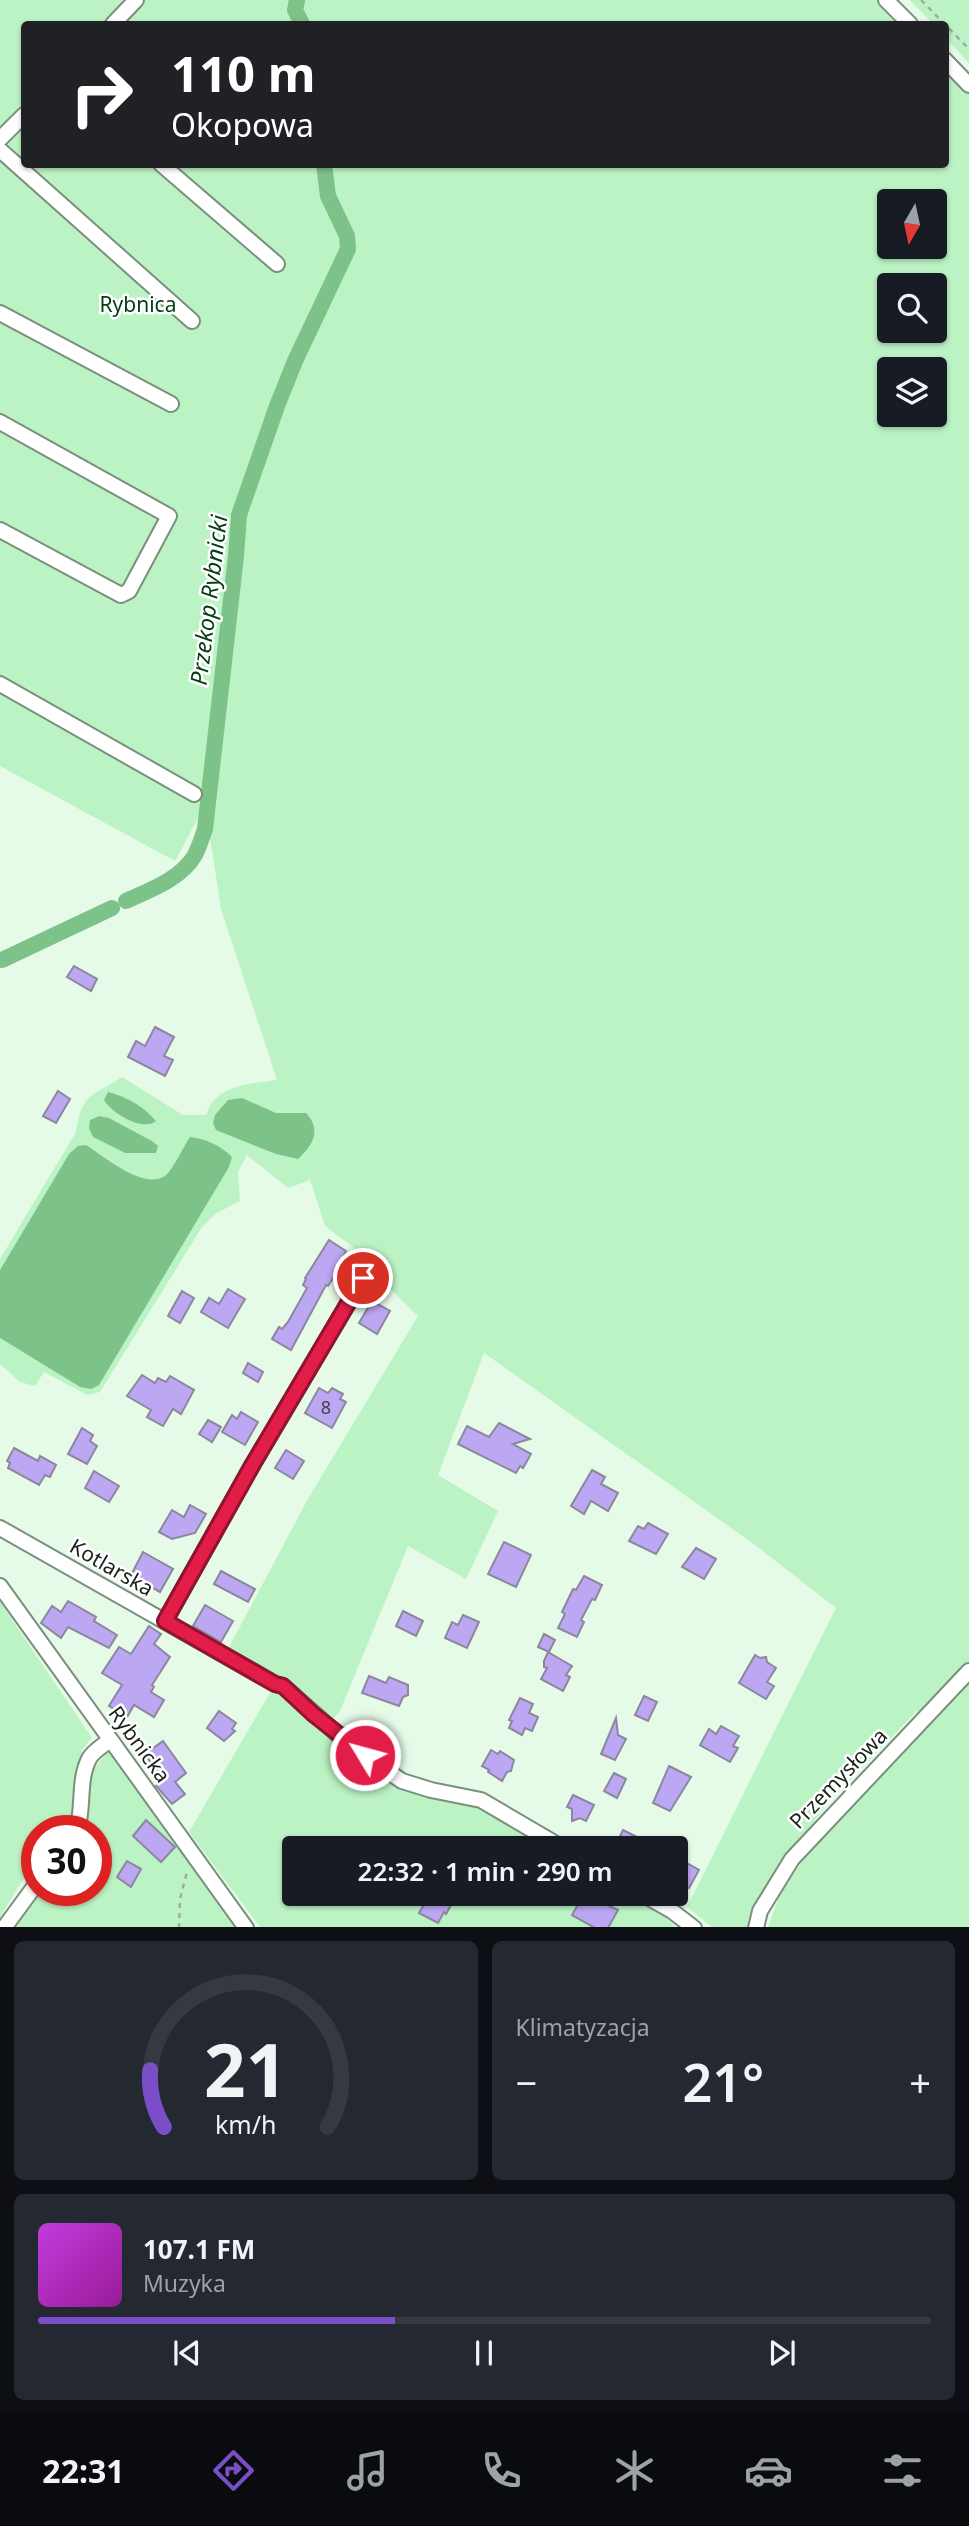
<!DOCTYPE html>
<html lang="pl">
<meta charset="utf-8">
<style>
:root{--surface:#171b24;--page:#242831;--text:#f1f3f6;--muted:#9ea1a6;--line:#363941;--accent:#794ec6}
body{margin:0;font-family:"Noto Sans",sans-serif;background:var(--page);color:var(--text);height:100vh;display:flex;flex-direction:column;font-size:26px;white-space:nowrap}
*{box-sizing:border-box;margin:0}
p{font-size:23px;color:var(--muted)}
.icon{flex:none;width:38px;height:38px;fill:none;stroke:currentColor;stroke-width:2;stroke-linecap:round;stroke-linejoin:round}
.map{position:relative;height:1927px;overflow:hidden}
.drawer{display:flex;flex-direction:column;gap:14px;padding:14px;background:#0d0f14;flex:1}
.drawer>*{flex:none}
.top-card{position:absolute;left:21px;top:21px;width:928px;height:147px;border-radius:7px;box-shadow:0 2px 5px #0004;background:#202124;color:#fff;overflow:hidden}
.needle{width:46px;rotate:189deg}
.controls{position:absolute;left:877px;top:189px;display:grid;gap:14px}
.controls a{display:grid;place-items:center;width:70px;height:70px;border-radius:7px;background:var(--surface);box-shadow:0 2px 5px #0004;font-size:35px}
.speed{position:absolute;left:21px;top:1815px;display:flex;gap:14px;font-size:35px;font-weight:700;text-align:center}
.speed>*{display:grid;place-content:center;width:91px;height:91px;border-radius:50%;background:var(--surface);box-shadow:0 2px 5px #0004;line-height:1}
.speed .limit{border:10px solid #d22;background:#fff;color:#111}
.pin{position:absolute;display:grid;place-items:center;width:60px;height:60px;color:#fff;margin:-30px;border:4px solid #fff;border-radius:50%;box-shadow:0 2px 7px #0007}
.me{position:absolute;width:77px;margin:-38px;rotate:307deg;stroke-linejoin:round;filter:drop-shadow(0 0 5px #0008)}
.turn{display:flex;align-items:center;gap:24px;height:147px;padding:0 35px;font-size:32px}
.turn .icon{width:91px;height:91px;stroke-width:2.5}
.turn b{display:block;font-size:49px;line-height:60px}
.big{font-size:52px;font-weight:600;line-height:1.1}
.drawer .widget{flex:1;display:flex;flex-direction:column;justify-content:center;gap:10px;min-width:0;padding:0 24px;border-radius:10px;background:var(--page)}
.drawer .dial{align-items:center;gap:0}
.dial svg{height:182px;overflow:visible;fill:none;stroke:var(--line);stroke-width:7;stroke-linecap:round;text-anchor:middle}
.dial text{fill:var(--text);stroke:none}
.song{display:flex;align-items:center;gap:21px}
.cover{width:84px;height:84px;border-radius:10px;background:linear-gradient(135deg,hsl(290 70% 55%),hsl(300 70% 35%))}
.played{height:7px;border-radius:4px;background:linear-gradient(90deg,var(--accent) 40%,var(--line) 40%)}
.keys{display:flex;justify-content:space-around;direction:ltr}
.heat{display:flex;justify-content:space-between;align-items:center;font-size:38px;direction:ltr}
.drawer .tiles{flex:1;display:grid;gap:14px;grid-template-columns:1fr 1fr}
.widget:last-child{grid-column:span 2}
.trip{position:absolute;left:282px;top:1836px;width:406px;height:70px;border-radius:7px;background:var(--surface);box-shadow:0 2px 5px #0004;font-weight:600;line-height:70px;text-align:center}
.tab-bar{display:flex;height:112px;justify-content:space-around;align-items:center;background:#090b0e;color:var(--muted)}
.tab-bar .icon{width:49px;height:49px}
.tab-bar .current{color:var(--accent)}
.tab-bar b{font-size:32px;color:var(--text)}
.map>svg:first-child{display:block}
</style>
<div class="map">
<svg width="969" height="1928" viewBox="0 0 969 1928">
<rect width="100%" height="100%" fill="#e5fbe8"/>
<!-- green -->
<g fill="#bcf3c4" fill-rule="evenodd">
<path d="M0,0H881L905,24H24V164H945V65L969,90V1927H768L781,1892L805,1857L929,1722L917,1711L827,1804L758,1896L751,1927H712L687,1907L836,1608L751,1542L484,1353L438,1475L498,1511L466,1579L408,1546L340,1711L329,1724L227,1651L309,1497L418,1316L373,1272L365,1256L325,1226L310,1180L288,1188L247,1155L238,1172L240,1201L215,1214L202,1227L100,1392L87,1395L44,1372L35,1386L20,1382L0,1364V1338L80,1387L99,1385L229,1167L232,1157C222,1146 204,1138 190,1137C183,1147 174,1168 166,1175C146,1192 104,1156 86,1145L69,1154L0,1270V1259L76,1132C83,1091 92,1097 122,1077L183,1115H206C216,1084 250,1084 277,1080L221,909L205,805L175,861L0,766ZM889,201H934V247H889ZM889,285H934V331H889ZM889,369H934V415H889ZM109,1118L152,1141L157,1146L125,1153L93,1137Z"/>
<polygon points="910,0 969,0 969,63 945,37 945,24 933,24"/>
<polygon points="0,1602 92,1738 83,1749 71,1829 70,1830 37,1830 37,1866 23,1879 0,1917"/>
<polygon points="275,1684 324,1732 362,1764 390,1783 421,1794 472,1802 553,1848 294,1848 294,1894 628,1894 663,1915 675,1927 260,1927 189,1832"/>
<polygon points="108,1751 144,1796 237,1928 14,1928 39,1890 96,1890 96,1830 84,1830 87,1825 92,1772"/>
</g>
<!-- water -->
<g fill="#7dc288">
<path d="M108,1092C127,1097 143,1106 156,1121C142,1132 112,1113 104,1100Z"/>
<path d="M242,1098L276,1113H306C322,1130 313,1145 298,1159L276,1154L216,1130L213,1123L215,1115L228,1100Z"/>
<polygon points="99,1116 109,1118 152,1141 158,1146 156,1153 125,1153 93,1137 89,1128 90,1120"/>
<path d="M190,1137C204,1138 222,1146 232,1157L229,1167L99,1385L91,1389L80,1387L0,1338V1270L69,1154L78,1146L86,1145C104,1156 145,1192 166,1175C174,1168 183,1147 190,1137Z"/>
</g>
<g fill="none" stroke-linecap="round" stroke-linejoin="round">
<!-- canal -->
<g stroke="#7dc288" stroke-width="16">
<polyline points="297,0 295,10 302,24"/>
<path d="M126,901C150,890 181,879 195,855C199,847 202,838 205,829L236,556L239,515L277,406L295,361L348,249L347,236L328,196L324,164"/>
<polyline points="2,960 112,908"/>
</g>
</g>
<!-- building -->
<g fill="#bca7f2" stroke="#8c879e" stroke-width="2">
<polygon points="74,966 97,979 91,991 67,977"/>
<polygon points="155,1027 174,1037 164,1056 173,1060 165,1076 128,1057 136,1041 145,1046"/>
<polygon points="58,1091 70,1099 56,1123 43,1116"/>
<polygon points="329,1240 346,1251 341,1261 343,1263 328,1286 326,1285 291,1350 272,1339 279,1327 282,1329 288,1322 307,1288 303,1285 306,1279 305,1278"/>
<polygon points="228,1289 245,1299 228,1328 201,1312 209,1298 219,1304"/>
<polygon points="182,1291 194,1298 180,1323 168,1316"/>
<polygon points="372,1301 390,1311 377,1334 359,1323"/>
<polygon points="248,1363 263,1372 258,1382 243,1373"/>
<polygon points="142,1375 155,1383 158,1378 166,1382 170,1376 194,1390 181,1414 173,1409 163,1426 147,1417 151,1410 127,1396"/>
<polygon points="319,1388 328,1393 332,1388 343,1394 340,1399 346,1402 332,1428 305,1413"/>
<polygon points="241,1412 258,1422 245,1445 222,1432 232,1415 237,1419"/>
<polygon points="208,1420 221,1427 212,1442 199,1434"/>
<polygon points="499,1423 530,1439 513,1444 531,1454 523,1468 520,1466 516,1473 458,1444 467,1426 489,1437"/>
<polygon points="82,1428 93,1435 90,1441 97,1446 87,1464 68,1454"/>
<polygon points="14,1448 38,1461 40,1456 56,1465 50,1477 45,1475 39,1485 8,1468 10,1463 7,1461"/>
<polygon points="286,1450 304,1461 293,1479 275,1468"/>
<polygon points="592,1470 605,1477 601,1484 618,1493 608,1511 591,1501 584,1514 571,1506"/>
<polygon points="94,1471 119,1486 109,1502 85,1488"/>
<polygon points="190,1505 206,1514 195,1533 172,1539 159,1532 172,1510 184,1517"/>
<polygon points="648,1523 668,1534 656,1554 629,1541 638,1526 644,1529"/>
<polygon points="504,1542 531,1555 516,1587 488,1574"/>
<polygon points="696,1548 716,1559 704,1579 682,1567"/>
<polygon points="143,1552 173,1569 160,1592 131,1575"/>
<polygon points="221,1571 255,1589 248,1602 214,1584"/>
<polygon points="584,1576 602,1585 595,1600 592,1599 581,1620 584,1622 577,1637 558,1628 565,1614 562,1612 573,1589 576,1590"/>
<polygon points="68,1601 96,1617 94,1621 117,1635 109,1648 68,1627 61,1638 41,1623 52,1606 61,1612"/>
<polygon points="205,1605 233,1621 221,1642 193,1626"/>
<polygon points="403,1611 423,1621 416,1636 396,1626"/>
<polygon points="463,1615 479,1622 467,1648 445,1638 452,1622 458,1625"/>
<polygon points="149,1626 161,1634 154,1644 170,1657 152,1685 154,1687 151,1692 164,1700 154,1717 134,1705 127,1717 109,1706 122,1685 102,1673 119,1647 131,1654"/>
<polygon points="544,1634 555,1640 549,1652 538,1647"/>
<polygon points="548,1652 572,1666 566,1675 570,1677 563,1691 541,1679 547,1668 544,1667 544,1661"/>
<polygon points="755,1655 760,1658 766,1657 767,1662 776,1668 767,1682 774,1686 766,1699 739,1683"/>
<polygon points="369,1676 386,1683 389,1677 408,1685 408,1695 403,1697 399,1706 362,1693"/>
<polygon points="644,1696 657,1702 648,1721 635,1715"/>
<polygon points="520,1698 533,1704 529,1713 538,1717 532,1731 525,1728 522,1735 509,1728 512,1721 509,1720"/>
<polygon points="219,1711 236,1723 232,1729 235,1731 224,1741 207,1728"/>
<polygon points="616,1718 618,1735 626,1739 615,1760 601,1754"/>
<polygon points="721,1726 739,1736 733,1746 738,1748 730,1762 700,1745 709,1729 716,1734"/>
<polygon points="163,1741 186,1773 175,1782 185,1794 172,1804 156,1786 164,1780 148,1759 151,1757 148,1752"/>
<polygon points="491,1750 498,1754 500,1751 514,1760 511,1771 507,1772 502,1781 488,1772 489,1770 482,1766"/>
<polygon points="669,1766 691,1777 670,1811 653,1803"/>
<polygon points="614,1773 626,1779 617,1798 604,1791"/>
<polygon points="573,1795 594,1805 586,1821 580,1818 572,1821 572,1809 567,1807"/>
<polygon points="146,1820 175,1847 161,1862 133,1836"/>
<polygon points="623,1830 643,1840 639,1848 614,1848"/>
<polygon points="676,1857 699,1870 689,1888 676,1880"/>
<polygon points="127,1861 141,1869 131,1887 117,1877"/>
<polygon points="430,1894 457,1894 446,1914 444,1912 438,1923 419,1913"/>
<polygon points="584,1894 618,1910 608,1928 595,1928 572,1915"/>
</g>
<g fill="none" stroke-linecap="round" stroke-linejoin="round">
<!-- minor casing -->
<g stroke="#7b8f7e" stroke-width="18">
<g id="minor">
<polyline points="886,0 910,24"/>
<polyline points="113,24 136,0"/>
<polyline points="945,60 969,85"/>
<polyline points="0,139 24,115"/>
<polyline points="0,150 192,321"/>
<polyline points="161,164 277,264"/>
<polyline points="0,313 171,404"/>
<polyline points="0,422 169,516 129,591 121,595 0,530"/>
<polyline points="0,684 194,794"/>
<polyline points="0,1528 275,1684 283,1686 352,1747 402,1781 431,1790 481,1800 563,1848"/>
<polyline points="0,1586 246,1928"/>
<polyline points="165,1621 253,1464 363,1278"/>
<path d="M77,1830C84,1808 78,1780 89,1759C93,1751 104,1745 110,1740"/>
<polyline points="642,1894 672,1911 694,1928"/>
<polyline points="4,1928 37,1883"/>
<polyline points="756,1928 760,1911 792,1859 969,1671"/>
</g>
</g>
<!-- path -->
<g stroke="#9dae9f" stroke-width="2.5" stroke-dasharray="5 5" stroke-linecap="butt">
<polyline points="921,0 969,49"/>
<polyline points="179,1928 180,1899 187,1872"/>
</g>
<!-- minor -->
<use href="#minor" stroke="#fff" stroke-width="14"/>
</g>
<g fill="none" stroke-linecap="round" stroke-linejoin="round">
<!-- route casing -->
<g stroke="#92132f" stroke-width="18">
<polyline id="route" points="363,1278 253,1464 165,1621 275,1684 283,1686 313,1714 365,1755"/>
</g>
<!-- route -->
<use href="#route" stroke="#e11d48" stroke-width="12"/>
</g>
<g text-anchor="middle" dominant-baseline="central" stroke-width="5" stroke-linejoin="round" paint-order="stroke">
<!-- number labels -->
<g font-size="18" fill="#424250">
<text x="326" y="1407">8</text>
</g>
<!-- park labels -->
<g font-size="21" fill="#063c17" stroke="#fff">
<text x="138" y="304">Rybnica</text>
</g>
<!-- street labels -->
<g font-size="21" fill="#19211a" stroke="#fff">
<text transform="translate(112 1567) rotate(30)">Kotlarska</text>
<text transform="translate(140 1744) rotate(54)">Rybnicka</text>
<text transform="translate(838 1778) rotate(-46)">Przemysłowa</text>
</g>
<!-- water labels -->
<g font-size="23" font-style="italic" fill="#053b16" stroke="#fff">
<text transform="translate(208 600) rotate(-83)">Przekop Rybnicki</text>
</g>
</g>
</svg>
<div class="controls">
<a><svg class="needle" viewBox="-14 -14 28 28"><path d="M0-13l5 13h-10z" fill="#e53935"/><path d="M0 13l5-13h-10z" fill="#9ea1a6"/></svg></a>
<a><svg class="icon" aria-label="search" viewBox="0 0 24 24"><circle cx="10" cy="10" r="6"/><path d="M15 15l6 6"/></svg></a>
<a><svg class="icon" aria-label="layers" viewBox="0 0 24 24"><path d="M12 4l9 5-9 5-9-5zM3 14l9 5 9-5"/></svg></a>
</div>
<div class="speed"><div class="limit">30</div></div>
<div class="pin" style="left:363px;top:1278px;background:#d93025"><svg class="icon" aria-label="arrive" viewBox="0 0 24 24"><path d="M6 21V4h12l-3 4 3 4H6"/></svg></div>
<svg class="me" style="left:365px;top:1755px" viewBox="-20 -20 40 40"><circle r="17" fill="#e11d48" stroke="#fff" stroke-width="3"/><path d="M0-11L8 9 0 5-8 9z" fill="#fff"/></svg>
<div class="trip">22:32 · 1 min · 290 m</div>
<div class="top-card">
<div class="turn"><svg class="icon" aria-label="right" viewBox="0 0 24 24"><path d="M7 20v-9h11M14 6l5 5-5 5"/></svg><div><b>110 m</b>Okopowa</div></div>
</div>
</div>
<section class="drawer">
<div class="tiles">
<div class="widget dial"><svg viewBox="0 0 100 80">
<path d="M14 69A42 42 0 1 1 86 69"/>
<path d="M14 69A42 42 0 0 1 8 44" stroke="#794ec6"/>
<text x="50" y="56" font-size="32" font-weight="700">21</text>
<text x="50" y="72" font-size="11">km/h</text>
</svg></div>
<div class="widget"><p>Klimatyzacja</p>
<div class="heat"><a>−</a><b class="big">21°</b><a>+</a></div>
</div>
<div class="widget">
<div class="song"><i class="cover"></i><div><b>107.1 FM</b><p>Muzyka</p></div></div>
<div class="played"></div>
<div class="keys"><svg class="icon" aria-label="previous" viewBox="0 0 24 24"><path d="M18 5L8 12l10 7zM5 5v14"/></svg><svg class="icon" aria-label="pause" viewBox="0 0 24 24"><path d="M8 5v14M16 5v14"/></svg><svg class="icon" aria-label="next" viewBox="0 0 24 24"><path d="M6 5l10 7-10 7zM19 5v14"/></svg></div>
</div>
</div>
</section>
<nav class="tab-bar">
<b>22:31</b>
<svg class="icon current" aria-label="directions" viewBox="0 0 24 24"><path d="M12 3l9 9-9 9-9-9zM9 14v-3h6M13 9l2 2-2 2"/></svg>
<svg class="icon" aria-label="music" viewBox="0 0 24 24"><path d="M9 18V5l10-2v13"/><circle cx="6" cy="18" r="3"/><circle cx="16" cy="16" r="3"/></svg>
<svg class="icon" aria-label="phone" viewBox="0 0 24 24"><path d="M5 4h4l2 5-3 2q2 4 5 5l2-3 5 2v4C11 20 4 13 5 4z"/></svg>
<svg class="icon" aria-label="climate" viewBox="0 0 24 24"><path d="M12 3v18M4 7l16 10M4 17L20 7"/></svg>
<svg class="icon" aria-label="car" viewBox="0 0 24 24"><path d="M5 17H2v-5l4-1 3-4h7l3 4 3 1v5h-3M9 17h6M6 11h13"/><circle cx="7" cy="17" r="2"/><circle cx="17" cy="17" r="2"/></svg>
<svg class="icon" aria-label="filters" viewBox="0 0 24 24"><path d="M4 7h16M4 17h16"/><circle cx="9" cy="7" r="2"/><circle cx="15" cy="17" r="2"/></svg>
</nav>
